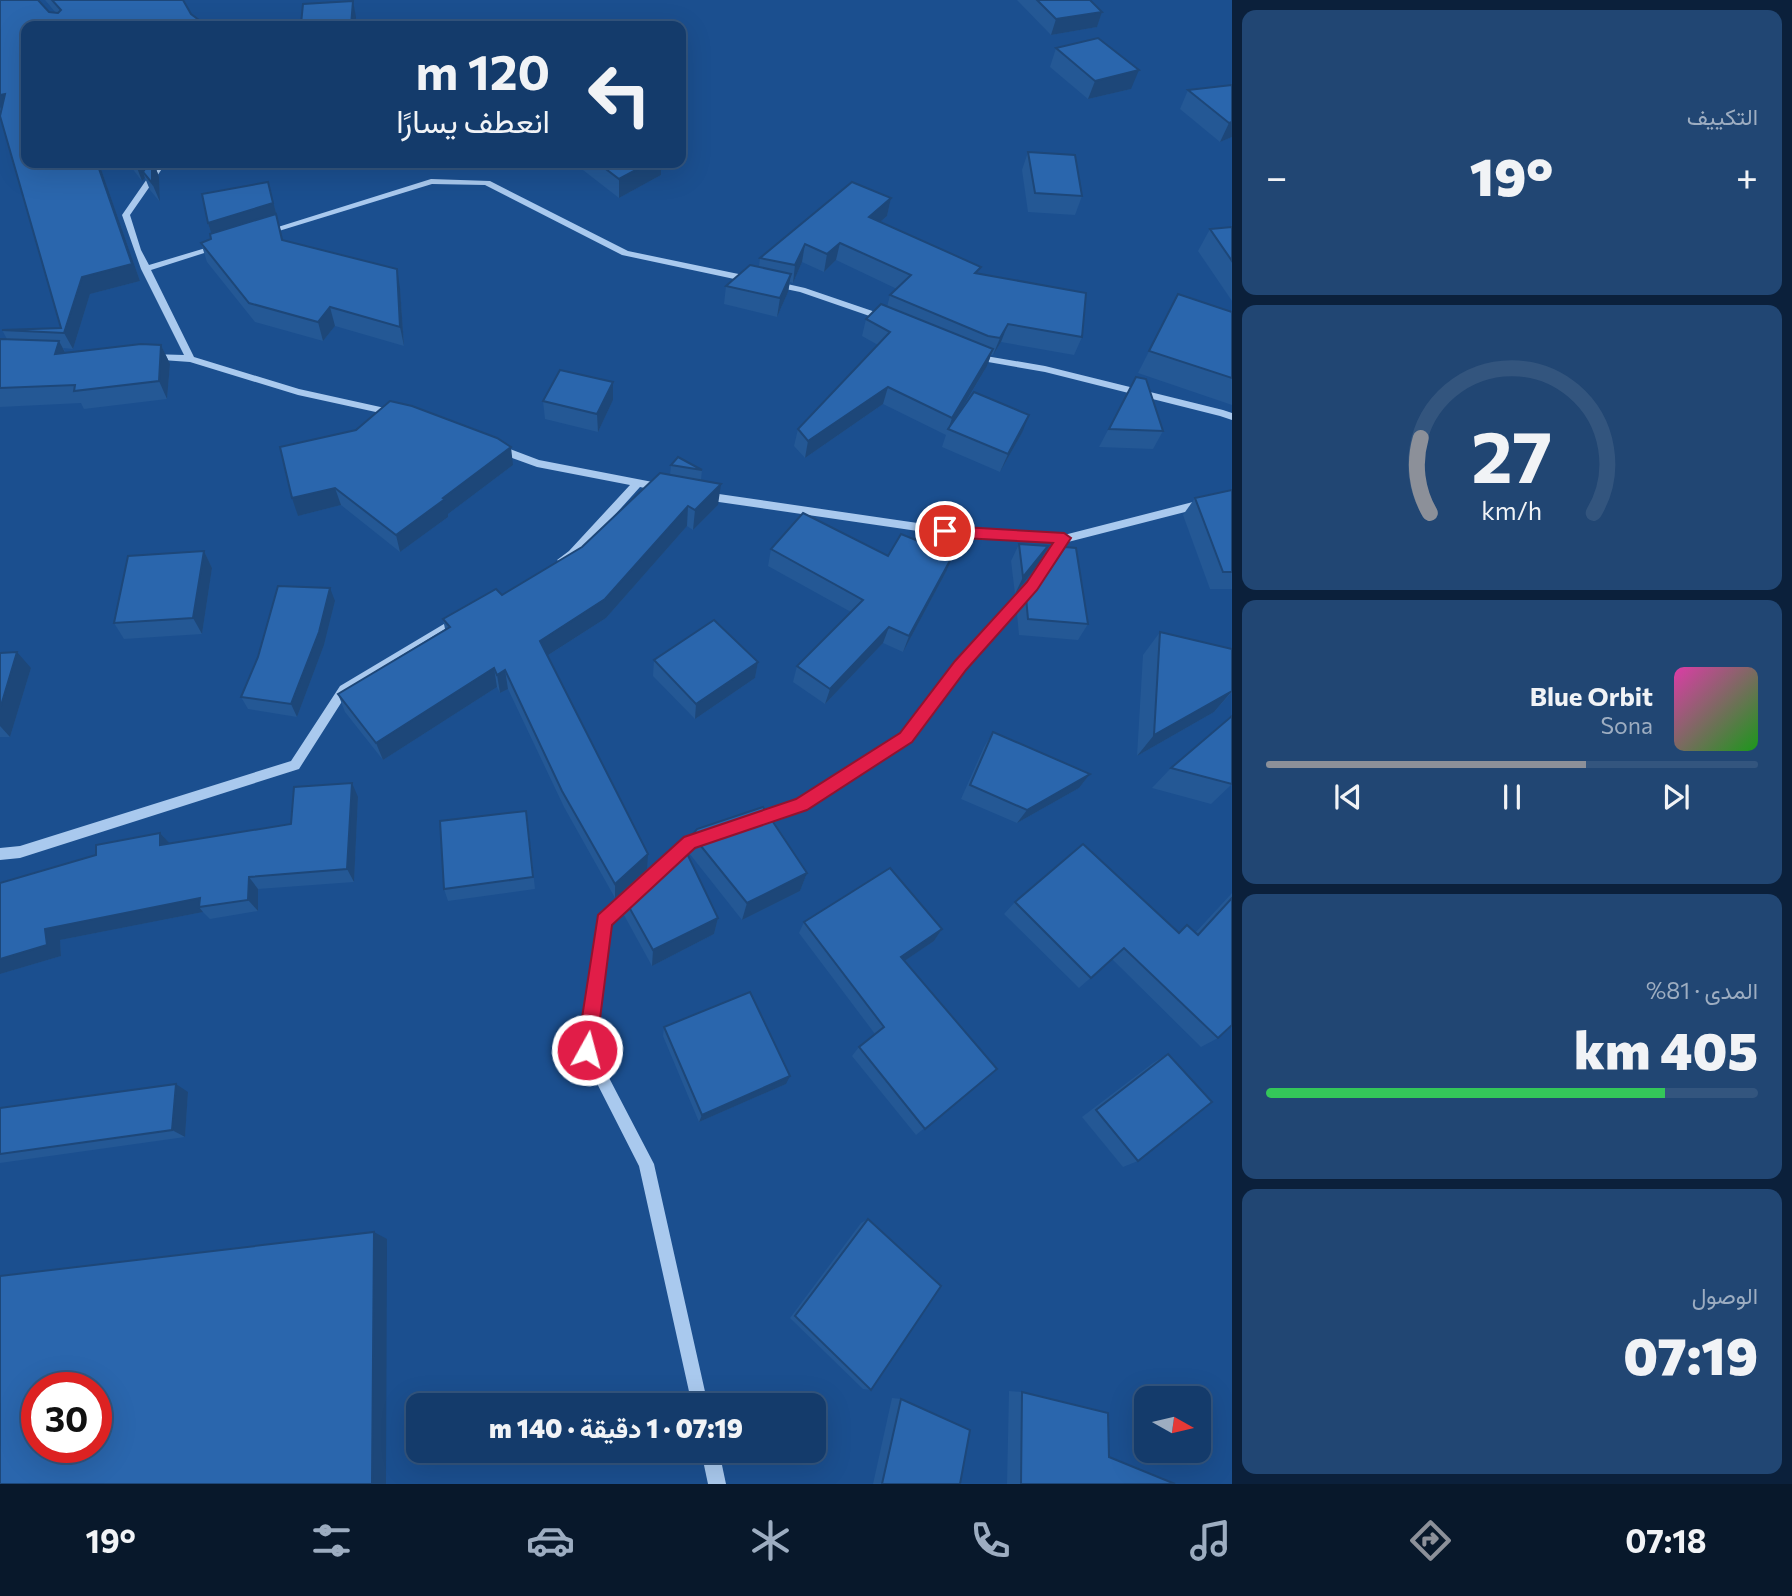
<!DOCTYPE html>
<html lang="ar">
<meta charset="utf-8">
<style>
:root{--surface:#143b6b;--page:#214673;--text:#f1f3f6;--muted:#9dadc1;--line:#33557e;--accent:#8c9099}
body{margin:0;font-family:Commissioner,Vazirmatn,sans-serif;background:var(--page);color:var(--text);direction:rtl;height:100vh;display:flex;flex-direction:column;font-size:26px;white-space:nowrap}
*{box-sizing:border-box;margin:0}
p{font-size:23px;color:var(--muted)}
.icon{flex:none;width:38px;height:38px;fill:none;stroke:currentColor;stroke-width:2;stroke-linecap:round;stroke-linejoin:round}
.map{position:relative;flex:1;overflow:hidden;direction:ltr}
.details{display:flex;flex-direction:column;gap:10px;padding:10px;background:#0b203b;width:560px}
.details>*{flex:none}
.banner{position:absolute;left:21px;top:21px;width:665px;height:147px;border-radius:14px;box-shadow:0 7px 28px #0002,0 0 0 2px var(--line);direction:rtl;background:#143b6b;color:var(--text);overflow:hidden}
.needle{width:46px;rotate:98deg}
.controls{position:absolute;left:1134px;top:1386px;display:grid;gap:14px}
.controls a{display:grid;place-items:center;width:77px;height:77px;border-radius:14px;background:var(--surface);box-shadow:0 7px 28px #0002,0 0 0 2px var(--line);font-size:35px}
.speed{position:absolute;left:21px;top:1372px;display:flex;gap:14px;font-size:35px;font-weight:700;text-align:center}
.speed>*{display:grid;place-content:center;width:91px;height:91px;border-radius:50%;background:var(--surface);box-shadow:0 7px 28px #0002,0 0 0 2px var(--line);line-height:1}
.speed .limit{border:10px solid #d22;background:#fff;color:#111}
.pin{position:absolute;display:grid;place-items:center;width:60px;height:60px;color:#fff;margin:-30px;border:4px solid #fff;border-radius:50%;box-shadow:0 2px 7px #0007}
.me{position:absolute;width:77px;margin:-38px;rotate:7deg;stroke-linejoin:round;filter:drop-shadow(0 0 5px #0008)}
.turn{display:flex;align-items:center;gap:24px;height:147px;padding:0 21px;font-size:32px}
.turn .icon{width:91px;height:91px;stroke-width:2.5}
.turn b{display:block;font-size:49px;line-height:60px}
.big{font-size:52px;font-weight:800;line-height:1.1}
.details .card{flex:1;display:flex;flex-direction:column;justify-content:center;gap:10px;min-width:0;padding:0 24px;border-radius:14px;background:var(--page)}
.details .dial{align-items:center;gap:0}
.dial svg{height:182px;overflow:visible;fill:none;stroke:var(--line);stroke-width:7;stroke-linecap:round;text-anchor:middle}
.dial text{fill:var(--text);stroke:none}
.song{display:flex;align-items:center;gap:21px}
.cover{width:84px;height:84px;border-radius:10px;background:linear-gradient(135deg,hsl(320 70% 55%),hsl(120 70% 35%))}
.played{height:7px;border-radius:4px;background:linear-gradient(90deg,var(--accent) 65%,var(--line) 65%)}
.keys{display:flex;justify-content:space-around;direction:ltr}
.heat{display:flex;justify-content:space-between;align-items:center;font-size:38px;direction:ltr}
.charge{height:10px;border-radius:5px;background:linear-gradient(90deg,#34c759 81%,var(--line) 0)}
.trip{position:absolute;left:406px;top:1393px;width:420px;height:70px;border-radius:14px;background:var(--surface);box-shadow:0 7px 28px #0002,0 0 0 2px var(--line);font-weight:800;line-height:70px;text-align:center;direction:rtl}
.tabs{display:flex;height:112px;justify-content:space-around;align-items:center;background:#08182b;color:var(--muted)}
.tabs .icon{width:49px;height:49px}
.tabs .active{color:var(--accent)}
.tabs b{font-size:32px;color:var(--text)}
main{display:flex;flex:1;min-height:0}
.map>svg:first-child{display:block}
</style>
<main>
<section class="details">
<div class="card"><p>التكييف</p>
<div class="heat"><a>−</a><b class="big">19°</b><a>+</a></div>
</div>
<div class="card dial"><svg viewBox="0 0 100 80">
<path d="M14 69A42 42 0 1 1 86 69"/>
<path d="M14 69A42 42 0 0 1 10 36" stroke="#8c9099"/>
<text x="50" y="56" font-size="32" font-weight="700">27</text>
<text x="50" y="72" font-size="11">km/h</text>
</svg></div>
<div class="card">
<div class="song"><i class="cover"></i><div><b>Blue Orbit</b><p>Sona</p></div></div>
<div class="played"></div>
<div class="keys"><svg class="icon" aria-label="previous" viewBox="0 0 24 24"><path d="M18 5L8 12l10 7zM5 5v14"/></svg><svg class="icon" aria-label="pause" viewBox="0 0 24 24"><path d="M8 5v14M16 5v14"/></svg><svg class="icon" aria-label="next" viewBox="0 0 24 24"><path d="M6 5l10 7-10 7zM19 5v14"/></svg></div>
</div>
<div class="card"><p>المدى · 81%</p><b class="big">405 km</b><div class="charge"></div></div>
<div class="card"><p>الوصول</p><b class="big">07:19</b></div>
</section>
<div class="map">
<svg width="1232" height="1484" viewBox="0 0 1232 1484">
<rect width="100%" height="100%" fill="#1b4f8f"/>
<g fill="none" stroke-linecap="round" stroke-linejoin="round">
<!-- minor -->
<g fill="#a9c9ee" fill-rule="evenodd">
<polygon points="158,163 166,163 130,215 141,250 149,265 219,244 223,247 151,270 194,357 299,389 394,410 398,411 398,415 394,416 298,395 190,362 148,359 146,357 151,354 184,355 141,269 122,215"/>
<polygon points="431,179 490,181 628,251 753,277 757,280 753,283 622,255 485,185 432,184 269,234 262,232"/>
<polygon points="774,281 805,288 890,317 892,319 887,322 884,321 800,292 771,286 769,284"/>
<polygon points="974,354 1045,366 1223,410 1232,413 1232,420 1220,416 1045,372 971,359 971,355"/>
<polygon points="497,444 539,460 663,484 668,488 663,492 640,487 577,557 562,564 557,560 569,551 630,485 537,467 493,451 493,445"/>
<polygon points="705,492 945,527 1064,535 1232,492 1232,500 1068,542 1036,589 964,668 910,741 805,808 753,827 748,825 747,821 748,817 797,800 902,733 956,662 1028,583 1056,543 945,535 705,500 700,496"/>
<polygon points="459,615 465,620 463,623 348,692 299,769 20,858 0,860 0,848 20,846 291,761 340,686"/>
<polygon points="635,887 640,889 642,893 640,897 610,924 594,1049 654,1164 708,1405 692,1405 639,1166 580,1050 597,921 599,916 630,889"/>
<polygon points="701,1451 719,1451 726,1484 708,1484"/>
</g>
</g>
<!-- wall -->
<g fill="#245895">
<polygon points="0,0 38,0 49,12 56,13 45,0 183,0 191,14 207,26 26,26 26,163 99,163 140,281 90,294 73,349 63,348 66,353 141,344 161,345 170,364 167,399 84,409 81,403 0,407 0,339 7,339 2,330 61,328 0,116"/>
<polygon points="1017,0 1090,0 1102,12 1097,27 1051,35"/>
<polygon points="1056,48 1131,89 1088,99 1050,67"/>
<polygon points="1232,85 1232,137 1220,142 1180,109 1188,90"/>
<polygon points="1028,152 1082,196 1075,215 1028,212 1022,170"/>
<polygon points="128,163 157,163 155,166 159,177 160,202 150,190 145,178 142,181"/>
<polygon points="574,163 661,163 661,175 619,198"/>
<polygon points="268,182 283,240 400,288 404,346 335,326 323,341 255,322 207,262 201,243 211,239 211,233 208,223"/>
<polygon points="891,198 887,216 880,222 979,274 1082,337 1074,355 1001,342 993,355 991,355 987,366 958,416 1022,433 1000,472 942,447 946,435 883,404 805,458 794,446 798,429 878,345 862,336 866,319 887,307 890,295 897,289 836,260 824,272 802,262 793,283 790,282 788,292 777,317 724,304 726,286 759,267 760,258"/>
<polygon points="1232,227 1232,301 1198,251 1210,229"/>
<polygon points="1178,294 1232,312 1232,405 1138,373"/>
<polygon points="1136,377 1163,431 1153,449 1099,447"/>
<polygon points="613,382 613,400 598,432 545,419 543,401"/>
<polygon points="280,447 513,465 448,514 448,517 400,552 341,505 298,516"/>
<polygon points="671,465 702,470 701,480 718,505 693,530 687,526 606,618 547,656 647,869 615,898 564,807 508,689 500,693 497,687 383,760 345,712 338,694 445,629 443,619 502,595 582,547 670,475"/>
<polygon points="1232,490 1232,589 1210,589 1183,515 1195,498"/>
<polygon points="1019,544 1039,563 1015,594 1011,561"/>
<polygon points="771,549 888,556 946,572 903,652 883,643 825,704 793,682 797,666 851,612 768,566"/>
<polygon points="204,551 212,568 202,634 124,639 114,623"/>
<polygon points="1026,597 1088,624 1078,640 1019,635 1017,614"/>
<polygon points="335,601 324,645 297,717 248,709 241,697"/>
<polygon points="1160,632 1232,649 1232,692 1214,712 1137,756 1143,655"/>
<polygon points="0,653 31,668 10,737 0,737"/>
<polygon points="654,660 758,662 755,678 695,719 653,676"/>
<polygon points="1232,716 1232,784 1211,804 1152,788 1171,768"/>
<polygon points="993,732 1090,774 1079,788 1017,823 961,799 984,747"/>
<polygon points="358,797 354,882 258,889 258,911 210,919 203,912 60,940 61,956 0,974 96,855 160,833 169,843 291,824"/>
<polygon points="528,824 535,889 448,901 444,889"/>
<polygon points="692,835 807,873 800,891 742,920 689,853"/>
<polygon points="1232,893 1232,1025 1218,1038 1201,1047 1112,959 1079,988 1004,914 1015,902 1178,932 1187,925 1195,933"/>
<polygon points="624,898 718,918 714,934 652,966 624,915"/>
<polygon points="804,922 942,929 934,941 904,961 997,1069 916,1135 852,1056 859,1047 875,1034 799,933"/>
<polygon points="664,1027 786,1084 699,1122 663,1036"/>
<polygon points="1168,1054 1138,1161 1123,1167 1082,1117 1153,1063"/>
<polygon points="188,1092 185,1137 0,1163 0,1108"/>
<polygon points="868,1219 871,1390 863,1389 790,1318 861,1223"/>
<polygon points="1009,1391 1022,1392 1109,1457 1175,1484 1007,1484"/>
<polygon points="892,1398 901,1399 960,1484 873,1484"/>
</g>
<!-- shaded-wall -->
<g fill="#1d4779">
<polygon points="353,1 356,17 355,26 351,26"/>
<polygon points="1102,12 1097,27 1051,35 1056,19"/>
<polygon points="1139,70 1131,89 1088,99 1095,81"/>
<polygon points="5,94 2,111 0,107 0,95"/>
<polygon points="1232,122 1232,137 1220,142 1229,123"/>
<polygon points="97,163 99,163 140,281 90,294 73,349 64,333"/>
<polygon points="138,163 157,163 155,166 159,177 160,202 152,183 143,172 145,178 142,181 136,165"/>
<polygon points="649,163 661,163 661,175 619,198 619,179"/>
<polygon points="268,182 288,259 214,242 208,223"/>
<polygon points="891,198 887,216 865,235 869,217"/>
<polygon points="840,243 836,260 824,272 827,254"/>
<polygon points="805,244 802,262 793,283 795,265"/>
<polygon points="397,269 400,288 404,346 400,327"/>
<polygon points="791,274 788,292 777,317 780,298"/>
<polygon points="330,307 335,326 323,341 318,322"/>
<polygon points="1008,324 1001,342 993,355 1000,338"/>
<polygon points="59,341 69,360 55,354"/>
<polygon points="161,345 170,364 167,399 159,381"/>
<polygon points="993,349 987,366 949,430 948,430 952,418"/>
<polygon points="613,382 613,400 598,432 597,414"/>
<polygon points="888,387 883,404 805,458 808,441"/>
<polygon points="1029,415 1022,433 1000,472 1008,454"/>
<polygon points="511,447 513,465 448,514 448,517 400,552 396,535 443,498"/>
<polygon points="721,484 718,505 693,530 695,510"/>
<polygon points="335,488 341,505 298,516 292,498"/>
<polygon points="688,506 687,526 606,618 542,659 540,641"/>
<polygon points="1048,546 1039,563 1015,594 1023,577"/>
<polygon points="204,551 212,568 202,634 193,618"/>
<polygon points="953,555 946,572 903,652 909,636"/>
<polygon points="330,588 335,601 324,645 297,717 291,704"/>
<polygon points="889,627 883,643 825,704 830,689"/>
<polygon points="17,652 31,668 10,737 0,726 0,709"/>
<polygon points="758,662 755,678 695,719 696,704"/>
<polygon points="494,668 497,687 383,760 376,743"/>
<polygon points="505,670 508,689 500,693 497,675"/>
<polygon points="1232,691 1214,712 1137,756 1154,735"/>
<polygon points="1090,774 1079,788 1017,823 1027,810"/>
<polygon points="352,783 358,797 354,882 347,869"/>
<polygon points="160,833 172,846 160,845"/>
<polygon points="648,854 647,869 615,898 615,884"/>
<polygon points="807,873 800,891 742,920 747,903"/>
<polygon points="249,877 258,889 258,911 248,900"/>
<polygon points="200,898 199,907 203,912 60,940 61,956 0,974 0,959 45,929"/>
<polygon points="718,918 714,934 652,966 653,950"/>
<polygon points="942,929 934,941 894,968 901,957"/>
<polygon points="790,1076 786,1084 699,1122 702,1115"/>
<polygon points="176,1084 188,1092 185,1137 172,1130"/>
<polygon points="374,1232 387,1239 386,1484 372,1484"/>
</g>
<!-- building -->
<g fill="#2a66ad" stroke="#1d4779" stroke-width="2" fill-rule="evenodd">
<polygon points="0,0 38,0 49,12 58,13 61,10 52,0 183,0 191,14 207,26 26,26 26,163 97,163 132,264 82,277 64,333 2,330 61,328 0,116 5,94 0,95"/>
<polygon points="1037,0 1090,0 1102,12 1056,19"/>
<polygon points="353,1 351,26 265,26 301,24 303,4"/>
<polygon points="1098,38 1139,70 1095,81 1056,48"/>
<polygon points="1232,85 1232,122 1229,123 1188,90"/>
<polygon points="1028,152 1075,155 1082,196 1035,193"/>
<polygon points="149,163 152,163 152,183 143,172"/>
<polygon points="598,163 649,163 619,179"/>
<polygon points="268,182 273,203 208,223 202,194"/>
<polygon points="852,182 891,198 869,217 981,267 975,273 1086,293 1082,337 1008,324 1000,338 988,336 890,295 911,275 840,243 827,254 805,244 795,265 760,258"/>
<polygon points="276,214 282,240 397,269 400,327 330,307 318,322 249,303 201,243 211,239 210,234"/>
<polygon points="1232,227 1232,261 1210,229"/>
<polygon points="750,265 791,274 780,298 726,286"/>
<polygon points="1178,294 1232,312 1232,378 1149,351"/>
<polygon points="881,304 993,349 952,418 888,387 808,441 798,429 890,332 866,319"/>
<polygon points="0,339 59,341 55,354 141,344 161,345 159,381 74,391 75,385 0,388"/>
<polygon points="560,370 613,382 597,414 543,401"/>
<polygon points="1136,377 1146,379 1163,431 1109,429"/>
<polygon points="974,392 1029,415 1008,454 948,429"/>
<polygon points="390,401 412,406 497,438 511,447 443,498 445,499 396,535 335,488 292,498 280,447 356,430"/>
<polygon points="678,457 702,470 671,465"/>
<polygon points="660,473 721,484 695,510 688,506 605,599 540,641 648,854 615,884 562,791 505,670 497,675 494,668 376,743 338,694 450,627 443,619 496,589 502,595 582,547"/>
<polygon points="1232,490 1232,572 1223,572 1195,498"/>
<polygon points="803,513 888,556 901,534 953,555 909,636 889,627 830,689 797,666 863,600 771,549"/>
<polygon points="1019,544 1048,546 1023,577"/>
<polygon points="1065,547 1076,548 1088,624 1028,619 1026,597 1047,574"/>
<polygon points="204,551 193,618 114,623 128,556"/>
<polygon points="278,586 330,588 319,632 291,704 241,697 258,657"/>
<polygon points="714,620 758,662 696,704 654,660"/>
<polygon points="1160,632 1232,649 1232,691 1154,735"/>
<polygon points="17,652 0,709 0,653"/>
<polygon points="1232,716 1232,784 1171,768"/>
<polygon points="993,732 1090,774 1027,810 970,785"/>
<polygon points="352,783 347,869 249,877 248,900 199,907 200,898 45,929 47,945 0,959 0,883 96,855 96,845 160,833 160,845 291,824 294,787"/>
<polygon points="763,807 807,873 747,903 692,835 697,829"/>
<polygon points="526,811 533,877 444,889 440,821"/>
<polygon points="682,843 718,918 653,950 624,898"/>
<polygon points="1083,844 1179,933 1187,925 1198,935 1232,898 1232,1025 1218,1038 1124,948 1091,978 1015,902"/>
<polygon points="890,868 942,929 901,957 997,1069 925,1129 859,1047 884,1027 804,922"/>
<polygon points="750,992 790,1076 702,1115 664,1027"/>
<polygon points="1168,1054 1212,1102 1138,1161 1096,1110"/>
<polygon points="176,1084 172,1130 0,1154 0,1108"/>
<polygon points="868,1219 941,1286 871,1390 795,1316"/>
<path d="M374,1232L372,1484H0V1276ZM37,1388H96V1447H37Z"/>
<polygon points="1022,1392 1108,1413 1109,1457 1175,1484 1021,1484"/>
<polygon points="901,1399 970,1430 960,1484 882,1484"/>
</g>
<!-- route -->
<polygon fill="#e11d48" stroke="#92132f" stroke-width="2" points="945,526 1064,533 1071,538 1037,590 966,670 912,742 807,810 695,848 612,925 596,1050 593,1056 587,1059 580,1056 577,1050 598,915 684,837 796,799 900,733 955,661 1027,582 1053,543 945,537 938,531"/>
</svg>
<div class="controls">
<a><svg class="needle" viewBox="-14 -14 28 28"><path d="M0-13l5 13h-10z" fill="#e53935"/><path d="M0 13l5-13h-10z" fill="#9dadc1"/></svg></a>
</div>
<div class="speed"><div class="limit">30</div></div>
<div class="pin" style="left:945px;top:531px;background:#d93025"><svg class="icon" aria-label="arrive" viewBox="0 0 24 24"><path d="M6 21V4h12l-3 4 3 4H6"/></svg></div>
<svg class="me" style="left:587px;top:1050px" viewBox="-20 -20 40 40"><circle r="17" fill="#e11d48" stroke="#fff" stroke-width="3"/><path d="M0-11L8 9 0 5-8 9z" fill="#fff"/></svg>
<div class="trip">07:19 · 1 دقيقة · 140 m</div>
<div class="banner">
<div class="turn"><svg class="icon" aria-label="left" viewBox="0 0 24 24"><path d="M17 20v-9H6M10 6l-5 5 5 5"/></svg><div><b>120 m</b>انعطف يسارًا</div></div>
</div>
</div>
</main>
<nav class="tabs">
<b>07:18</b>
<svg class="icon active" aria-label="directions" viewBox="0 0 24 24"><path d="M12 3l9 9-9 9-9-9zM9 14v-3h6M13 9l2 2-2 2"/></svg>
<svg class="icon" aria-label="music" viewBox="0 0 24 24"><path d="M9 18V5l10-2v13"/><circle cx="6" cy="18" r="3"/><circle cx="16" cy="16" r="3"/></svg>
<svg class="icon" aria-label="phone" viewBox="0 0 24 24"><path d="M5 4h4l2 5-3 2q2 4 5 5l2-3 5 2v4C11 20 4 13 5 4z"/></svg>
<svg class="icon" aria-label="climate" viewBox="0 0 24 24"><path d="M12 3v18M4 7l16 10M4 17L20 7"/></svg>
<svg class="icon" aria-label="car" viewBox="0 0 24 24"><path d="M5 17H2v-5l4-1 3-4h7l3 4 3 1v5h-3M9 17h6M6 11h13"/><circle cx="7" cy="17" r="2"/><circle cx="17" cy="17" r="2"/></svg>
<svg class="icon" aria-label="filters" viewBox="0 0 24 24"><path d="M4 7h16M4 17h16"/><circle cx="9" cy="7" r="2"/><circle cx="15" cy="17" r="2"/></svg>
<b>19°</b>
</nav>
